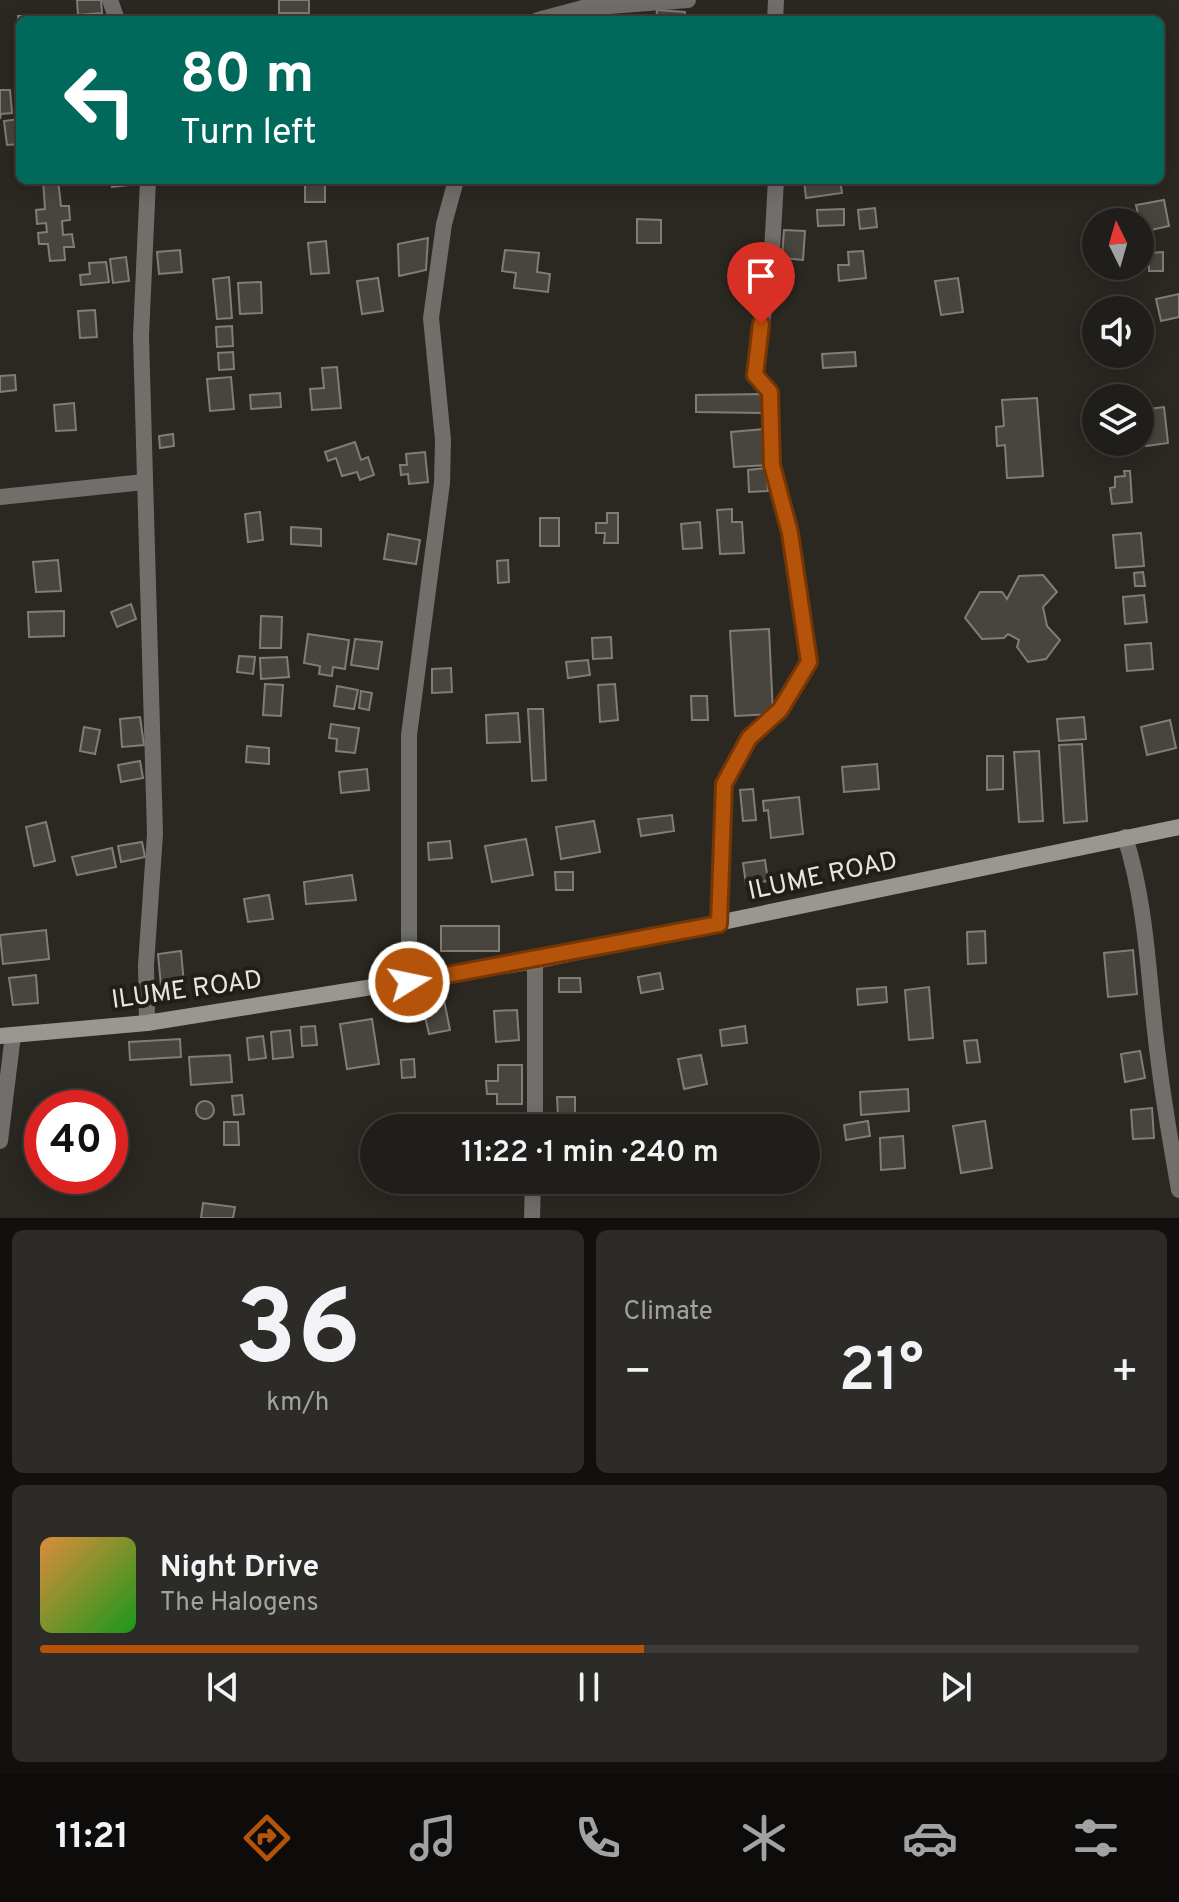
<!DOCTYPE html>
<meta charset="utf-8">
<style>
:root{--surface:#201e1a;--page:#2d2b27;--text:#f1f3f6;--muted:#a2a2a2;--line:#3d3c39;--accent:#b45309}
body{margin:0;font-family:Overpass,sans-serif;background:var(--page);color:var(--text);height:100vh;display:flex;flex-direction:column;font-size:30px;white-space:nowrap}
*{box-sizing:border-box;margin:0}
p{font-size:26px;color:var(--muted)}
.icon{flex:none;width:44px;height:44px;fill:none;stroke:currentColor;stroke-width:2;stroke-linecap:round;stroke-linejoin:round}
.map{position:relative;height:1218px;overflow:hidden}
.drawer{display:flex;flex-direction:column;gap:12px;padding:12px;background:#12100e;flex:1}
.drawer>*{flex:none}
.top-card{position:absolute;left:16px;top:16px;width:1148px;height:168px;border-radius:12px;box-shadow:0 4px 20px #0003,0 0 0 2px var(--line);background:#00695c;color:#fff;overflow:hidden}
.needle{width:52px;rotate:355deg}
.buttons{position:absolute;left:1082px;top:208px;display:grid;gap:16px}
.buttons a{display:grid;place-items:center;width:72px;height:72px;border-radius:50%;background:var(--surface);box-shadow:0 4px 20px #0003,0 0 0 2px var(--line);font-size:40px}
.speed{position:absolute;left:24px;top:1090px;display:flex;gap:16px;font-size:40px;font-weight:700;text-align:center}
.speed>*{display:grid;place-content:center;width:104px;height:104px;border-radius:50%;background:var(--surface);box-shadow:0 4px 20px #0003,0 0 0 2px var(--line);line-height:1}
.speed .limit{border:12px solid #d22;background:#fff;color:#111}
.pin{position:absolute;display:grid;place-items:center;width:68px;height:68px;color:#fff;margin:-82px -34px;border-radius:50% 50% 50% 0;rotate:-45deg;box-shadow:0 0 8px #0007}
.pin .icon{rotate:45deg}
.me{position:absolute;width:88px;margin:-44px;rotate:80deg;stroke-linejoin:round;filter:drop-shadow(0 0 6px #0008)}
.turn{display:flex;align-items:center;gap:28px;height:168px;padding:0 32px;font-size:36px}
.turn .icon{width:104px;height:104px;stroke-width:2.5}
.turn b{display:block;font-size:56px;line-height:68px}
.big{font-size:60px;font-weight:600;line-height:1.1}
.drawer .widget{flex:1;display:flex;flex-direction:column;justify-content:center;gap:12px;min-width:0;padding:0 28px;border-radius:12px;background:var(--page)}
.drawer .dial{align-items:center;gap:0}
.dial b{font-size:104px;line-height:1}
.song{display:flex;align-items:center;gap:24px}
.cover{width:96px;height:96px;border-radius:12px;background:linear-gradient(135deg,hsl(30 70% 55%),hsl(120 70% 35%))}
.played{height:8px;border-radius:4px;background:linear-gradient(90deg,var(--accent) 55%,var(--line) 55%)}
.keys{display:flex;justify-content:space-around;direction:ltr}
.heat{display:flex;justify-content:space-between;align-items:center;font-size:44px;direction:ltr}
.drawer .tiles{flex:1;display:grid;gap:12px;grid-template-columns:1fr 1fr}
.widget:last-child{grid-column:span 2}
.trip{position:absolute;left:360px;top:1114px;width:460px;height:80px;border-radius:40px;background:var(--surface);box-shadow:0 4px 20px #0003,0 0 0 2px var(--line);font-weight:600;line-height:80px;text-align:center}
.menu{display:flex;height:128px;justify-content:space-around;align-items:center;background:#0d0c0a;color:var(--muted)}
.menu .icon{width:56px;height:56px}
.menu .on{color:var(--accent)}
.menu b{font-size:36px;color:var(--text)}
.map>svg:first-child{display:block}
</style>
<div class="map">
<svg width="1179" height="1218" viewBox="0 0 1179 1218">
<rect width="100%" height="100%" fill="#2b2822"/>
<!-- building -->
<g fill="#48443e" stroke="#817d76" stroke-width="2">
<polygon points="77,0 101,0 102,13 78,15"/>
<rect x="279" y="0" width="30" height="13"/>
<polygon points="657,10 685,12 684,20 656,20"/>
<polygon points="58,15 58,20 20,20 19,30 18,16"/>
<polygon points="0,90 10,90 12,113 1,114 0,119"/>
<polygon points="20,119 20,144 7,145 4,121"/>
<polygon points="43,180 58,180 61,206 69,206 70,220 62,221 63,235 72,234 74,247 64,247 65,260 50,261 48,244 39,244 38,233 47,232 46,223 37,224 36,210 45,209"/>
<polygon points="111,180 138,180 139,184 112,187"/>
<rect x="305" y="180" width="20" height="22"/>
<polygon points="804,180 840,180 842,193 806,198"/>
<polygon points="1164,200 1169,226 1142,232 1136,205"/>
<polygon points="875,208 877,227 860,229 858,210"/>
<polygon points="844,209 844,225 818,226 817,210"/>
<polygon points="637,219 661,220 661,243 637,243"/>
<polygon points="784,230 805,231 803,260 782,258"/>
<polygon points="428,238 426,270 399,276 398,244"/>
<polygon points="326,241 329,273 311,274 308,243"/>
<polygon points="180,250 182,272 159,274 157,252"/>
<polygon points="505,250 539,253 537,272 550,274 548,292 514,288 516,273 502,271"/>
<polygon points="863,251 866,278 839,281 838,265 849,265 848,252"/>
<polygon points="1163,252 1163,271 1149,271 1149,253"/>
<polygon points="126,257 129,281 113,283 110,259"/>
<polygon points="106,262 109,282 81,285 80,275 90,274 89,263"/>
<polygon points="229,277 232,318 217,319 213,279"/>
<polygon points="378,278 383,311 362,314 357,281"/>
<polygon points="958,278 963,312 941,315 935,281"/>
<polygon points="261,282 262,313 240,314 238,283"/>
<polygon points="1179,294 1179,317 1161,321 1156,299"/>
<polygon points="1133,299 1133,310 1109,310 1108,301"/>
<polygon points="95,310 97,337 80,338 78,311"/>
<polygon points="232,326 233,346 217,347 216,327"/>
<polygon points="233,352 234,369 219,370 218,353"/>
<polygon points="855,352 856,366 823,368 822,354"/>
<polygon points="337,367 341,408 312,410 310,389 324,388 322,368"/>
<polygon points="15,375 16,390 0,392 0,376"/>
<polygon points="231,377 234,409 210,411 207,379"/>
<polygon points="280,393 281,407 251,409 250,395"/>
<polygon points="763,394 762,413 696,412 696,395"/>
<polygon points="1037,398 1043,476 1007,478 1005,445 997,446 996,427 1004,426 1002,400"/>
<polygon points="74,403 76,430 56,431 54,405"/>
<polygon points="1164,407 1168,443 1146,446 1144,432 1140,432 1140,410"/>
<polygon points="765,429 767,465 734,467 731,432"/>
<polygon points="173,434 174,446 160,448 159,436"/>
<polygon points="355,442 361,460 368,457 374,475 360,480 357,472 342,476 336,458 328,461 325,452"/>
<polygon points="425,452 428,482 409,484 408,474 401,475 400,465 407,465 406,454"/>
<polygon points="766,468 768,491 749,492 748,470"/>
<polygon points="1124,471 1130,471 1132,502 1112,504 1110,488 1115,487 1115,477 1125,476"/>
<polygon points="732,509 732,522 742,522 744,553 720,554 717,510"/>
<polygon points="260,512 263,540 248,542 245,514"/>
<polygon points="607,513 618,513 618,543 604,543 605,533 596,533 596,523 607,523"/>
<rect x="540" y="518" width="19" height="28"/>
<polygon points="700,522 702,548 683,549 681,524"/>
<polygon points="291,527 321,529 321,546 291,544"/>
<polygon points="1141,533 1144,566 1116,568 1113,535"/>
<polygon points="388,534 420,540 416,564 384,559"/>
<polygon points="58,560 61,591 36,592 33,562"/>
<polygon points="508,560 509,582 498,583 497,561"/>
<polygon points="1143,572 1145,586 1135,586 1134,573"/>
<polygon points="1043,575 1057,592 1043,607 1047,626 1060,640 1046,659 1028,662 1017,647 1019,640 1008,634 1004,638 982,639 965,618 980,592 1002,592 1007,599 1019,576"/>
<polygon points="1144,595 1147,622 1125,624 1123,597"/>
<polygon points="131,604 136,619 117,627 111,612"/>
<polygon points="64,611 64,636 29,637 28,612"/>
<polygon points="261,616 282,617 281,648 260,648"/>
<polygon points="769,629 773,714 735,716 730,631"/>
<polygon points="308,634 349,640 345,669 333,667 332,676 319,674 320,666 304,663"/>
<polygon points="611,637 612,658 593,659 592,638"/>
<polygon points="355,639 382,642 378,669 351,665"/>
<polygon points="1151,643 1153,669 1127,671 1125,645"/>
<polygon points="239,656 255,657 253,674 237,672"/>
<polygon points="287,657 289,677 261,679 260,658"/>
<polygon points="588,660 590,675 568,678 566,662"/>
<polygon points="451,668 452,692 432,693 432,669"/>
<polygon points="265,684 283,685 281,716 263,715"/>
<polygon points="615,684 618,720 600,722 598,685"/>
<polygon points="337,686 358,690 354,709 334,706"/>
<polygon points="361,691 372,693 369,710 359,708"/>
<polygon points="691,696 707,696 708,720 692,720"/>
<polygon points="528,709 543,709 546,780 532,781"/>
<polygon points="518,713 520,742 487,743 486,715"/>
<polygon points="140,717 144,745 122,747 120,719"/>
<polygon points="1084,717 1086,739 1059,741 1057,719"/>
<polygon points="1170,720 1176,748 1147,755 1141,727"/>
<polygon points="331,724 359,728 355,753 336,751 337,739 329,738"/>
<polygon points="84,727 100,730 95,754 80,751"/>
<polygon points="1082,744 1087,821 1064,823 1059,745"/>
<polygon points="247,746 269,748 269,764 246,762"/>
<polygon points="1039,751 1043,821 1019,822 1014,752"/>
<polygon points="987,756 1003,756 1003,789 987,790"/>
<polygon points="140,761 143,778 121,782 118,765"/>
<polygon points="877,764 879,789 844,792 842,767"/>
<polygon points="367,769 369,790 341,793 339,772"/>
<polygon points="753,789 756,820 743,821 740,790"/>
<polygon points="799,797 803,834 771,838 768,810 764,811 763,801"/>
<polygon points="672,815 674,831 641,836 638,819"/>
<polygon points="594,821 600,852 561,859 556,827"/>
<polygon points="46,822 55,861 34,866 26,827"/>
<polygon points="526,839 533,875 492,882 485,846"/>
<polygon points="450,841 452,858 429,860 428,843"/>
<polygon points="142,842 145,857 121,862 118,846"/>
<polygon points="112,848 116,867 77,875 72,857"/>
<polygon points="765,860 768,881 746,884 743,863"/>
<polygon points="555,872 573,872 573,890 556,890"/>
<polygon points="352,875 356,900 306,904 304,882"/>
<polygon points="269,895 273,919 248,922 244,899"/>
<rect x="441" y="926" width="58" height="25"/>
<polygon points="46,930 49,959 3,964 0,935"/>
<polygon points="985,931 986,963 968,964 967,932"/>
<polygon points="1133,950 1137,994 1108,997 1104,953"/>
<polygon points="181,951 184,984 161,986 158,954"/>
<polygon points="660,973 663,989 641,993 638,977"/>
<polygon points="36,975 38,1003 13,1005 9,978"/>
<polygon points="559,978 580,978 581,992 559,992"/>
<polygon points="886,987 887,1002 858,1005 857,989"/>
<polygon points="929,987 933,1038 909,1040 905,990"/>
<polygon points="444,1000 450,1030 429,1034 422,1004"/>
<polygon points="517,1010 519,1040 496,1042 494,1011"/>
<polygon points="372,1019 379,1064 347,1069 340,1024"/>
<polygon points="315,1026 317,1045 302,1046 301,1027"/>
<polygon points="745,1026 747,1043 722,1046 720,1030"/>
<polygon points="290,1030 293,1057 273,1059 271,1032"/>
<polygon points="263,1036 266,1058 249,1060 247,1038"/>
<polygon points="180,1039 181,1057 130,1060 129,1042"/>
<polygon points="977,1040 980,1062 967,1063 964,1041"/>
<polygon points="1140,1051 1145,1078 1125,1082 1121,1054"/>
<polygon points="230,1055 232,1082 191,1085 189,1057"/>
<polygon points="701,1055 707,1084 684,1089 678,1059"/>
<polygon points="414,1059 415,1077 402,1078 401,1060"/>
<polygon points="498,1065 522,1065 522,1104 497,1104 497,1094 487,1094 486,1081 498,1081"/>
<polygon points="908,1089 909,1111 861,1115 860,1092"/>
<polygon points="242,1095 244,1114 234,1115 232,1096"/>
<polygon points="557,1097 575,1097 575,1116 558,1117"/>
<circle cx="205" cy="1110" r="9"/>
<polygon points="1152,1108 1154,1138 1133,1139 1131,1110"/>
<polygon points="868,1121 870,1136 846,1140 844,1125"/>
<polygon points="985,1121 992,1168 961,1173 953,1126"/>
<polygon points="224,1122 238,1122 239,1145 224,1145"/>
<polygon points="903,1136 905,1168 881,1170 880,1138"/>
<polygon points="767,1180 783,1180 784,1185 769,1188"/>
<polygon points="203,1203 235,1207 233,1218 201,1218"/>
</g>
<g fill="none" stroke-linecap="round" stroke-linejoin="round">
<!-- street -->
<g stroke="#716f6c" stroke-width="16">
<polyline points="110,0 117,20"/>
<polyline points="538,20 583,8 688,0"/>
<polyline points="775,20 776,0"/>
<polyline points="0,497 144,482"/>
<path d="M1125,837C1148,909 1148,982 1158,1056C1163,1100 1171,1145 1179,1190"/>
<polyline points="719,924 724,784 749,738 780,710 809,662 790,533 772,465 770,392 755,375 772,251 776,180"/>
<polyline points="409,982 409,735 442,483 443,440 431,318 444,224 456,180"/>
<polyline points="147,1023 146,965 155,834 141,336 148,180"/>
<polyline points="535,1128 535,961"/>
<polyline points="0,1141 13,1035"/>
<polyline points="532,1218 533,1180"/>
</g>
<!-- secondary -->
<polyline stroke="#9a9792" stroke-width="16" points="0,1036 147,1023 535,961 1179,827"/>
</g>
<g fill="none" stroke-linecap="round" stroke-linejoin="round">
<!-- route casing -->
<g stroke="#753606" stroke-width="20">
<polyline id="route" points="409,982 719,924 724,784 749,738 780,710 809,662 790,533 772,465 770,392 755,375 761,324"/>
</g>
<!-- route -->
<use href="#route" stroke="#b45309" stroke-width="14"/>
</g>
<g text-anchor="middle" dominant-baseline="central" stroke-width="8" stroke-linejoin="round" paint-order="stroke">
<!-- street labels -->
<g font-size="26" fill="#e7e5e1" stroke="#211e18">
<text transform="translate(823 877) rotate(-12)">ILUME ROAD</text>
<text transform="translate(187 991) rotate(-8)">ILUME ROAD</text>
</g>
</g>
</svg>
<div class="buttons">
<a><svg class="needle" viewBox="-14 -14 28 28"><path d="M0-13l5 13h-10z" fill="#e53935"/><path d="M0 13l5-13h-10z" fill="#a2a2a2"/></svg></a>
<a><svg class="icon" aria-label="sound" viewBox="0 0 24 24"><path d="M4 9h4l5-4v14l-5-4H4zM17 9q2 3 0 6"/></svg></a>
<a><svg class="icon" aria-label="layers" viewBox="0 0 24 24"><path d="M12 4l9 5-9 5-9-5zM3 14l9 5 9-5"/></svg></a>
</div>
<div class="speed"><div class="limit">40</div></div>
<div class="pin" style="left:761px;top:324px;background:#d93025"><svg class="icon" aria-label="arrive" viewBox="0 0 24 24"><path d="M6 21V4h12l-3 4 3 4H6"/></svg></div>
<svg class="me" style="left:409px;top:982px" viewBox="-20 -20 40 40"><circle r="17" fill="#b45309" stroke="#fff" stroke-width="3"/><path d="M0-11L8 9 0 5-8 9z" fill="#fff"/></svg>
<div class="trip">11:22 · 1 min · 240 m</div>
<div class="top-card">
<div class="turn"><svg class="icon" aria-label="left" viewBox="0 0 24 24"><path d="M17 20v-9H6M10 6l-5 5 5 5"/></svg><div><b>80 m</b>Turn left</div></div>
</div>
</div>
<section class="drawer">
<div class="tiles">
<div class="widget dial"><b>36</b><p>km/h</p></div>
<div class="widget"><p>Climate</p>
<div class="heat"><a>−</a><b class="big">21°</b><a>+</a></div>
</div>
<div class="widget">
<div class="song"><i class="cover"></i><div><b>Night Drive</b><p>The Halogens</p></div></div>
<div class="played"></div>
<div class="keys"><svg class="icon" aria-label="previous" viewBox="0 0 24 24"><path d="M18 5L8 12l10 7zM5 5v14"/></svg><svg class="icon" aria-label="pause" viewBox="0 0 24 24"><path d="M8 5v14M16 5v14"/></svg><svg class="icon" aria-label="next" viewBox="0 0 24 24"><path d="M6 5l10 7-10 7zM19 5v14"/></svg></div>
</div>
</div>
</section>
<nav class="menu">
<b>11:21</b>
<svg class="icon on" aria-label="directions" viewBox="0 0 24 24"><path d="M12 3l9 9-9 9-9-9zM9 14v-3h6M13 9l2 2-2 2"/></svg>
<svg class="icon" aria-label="music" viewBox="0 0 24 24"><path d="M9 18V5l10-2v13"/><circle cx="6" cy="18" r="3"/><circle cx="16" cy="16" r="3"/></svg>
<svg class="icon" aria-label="phone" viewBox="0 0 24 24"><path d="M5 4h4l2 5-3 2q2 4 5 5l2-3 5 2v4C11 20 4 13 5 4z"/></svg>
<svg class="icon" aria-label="climate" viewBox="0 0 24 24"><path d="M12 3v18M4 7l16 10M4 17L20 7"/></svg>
<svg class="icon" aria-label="car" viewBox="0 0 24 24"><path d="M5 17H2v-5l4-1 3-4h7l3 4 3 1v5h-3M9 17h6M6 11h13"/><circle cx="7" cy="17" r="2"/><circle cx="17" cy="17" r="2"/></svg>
<svg class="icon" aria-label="filters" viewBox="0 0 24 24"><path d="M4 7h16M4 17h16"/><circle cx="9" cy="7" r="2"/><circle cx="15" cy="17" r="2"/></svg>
</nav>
